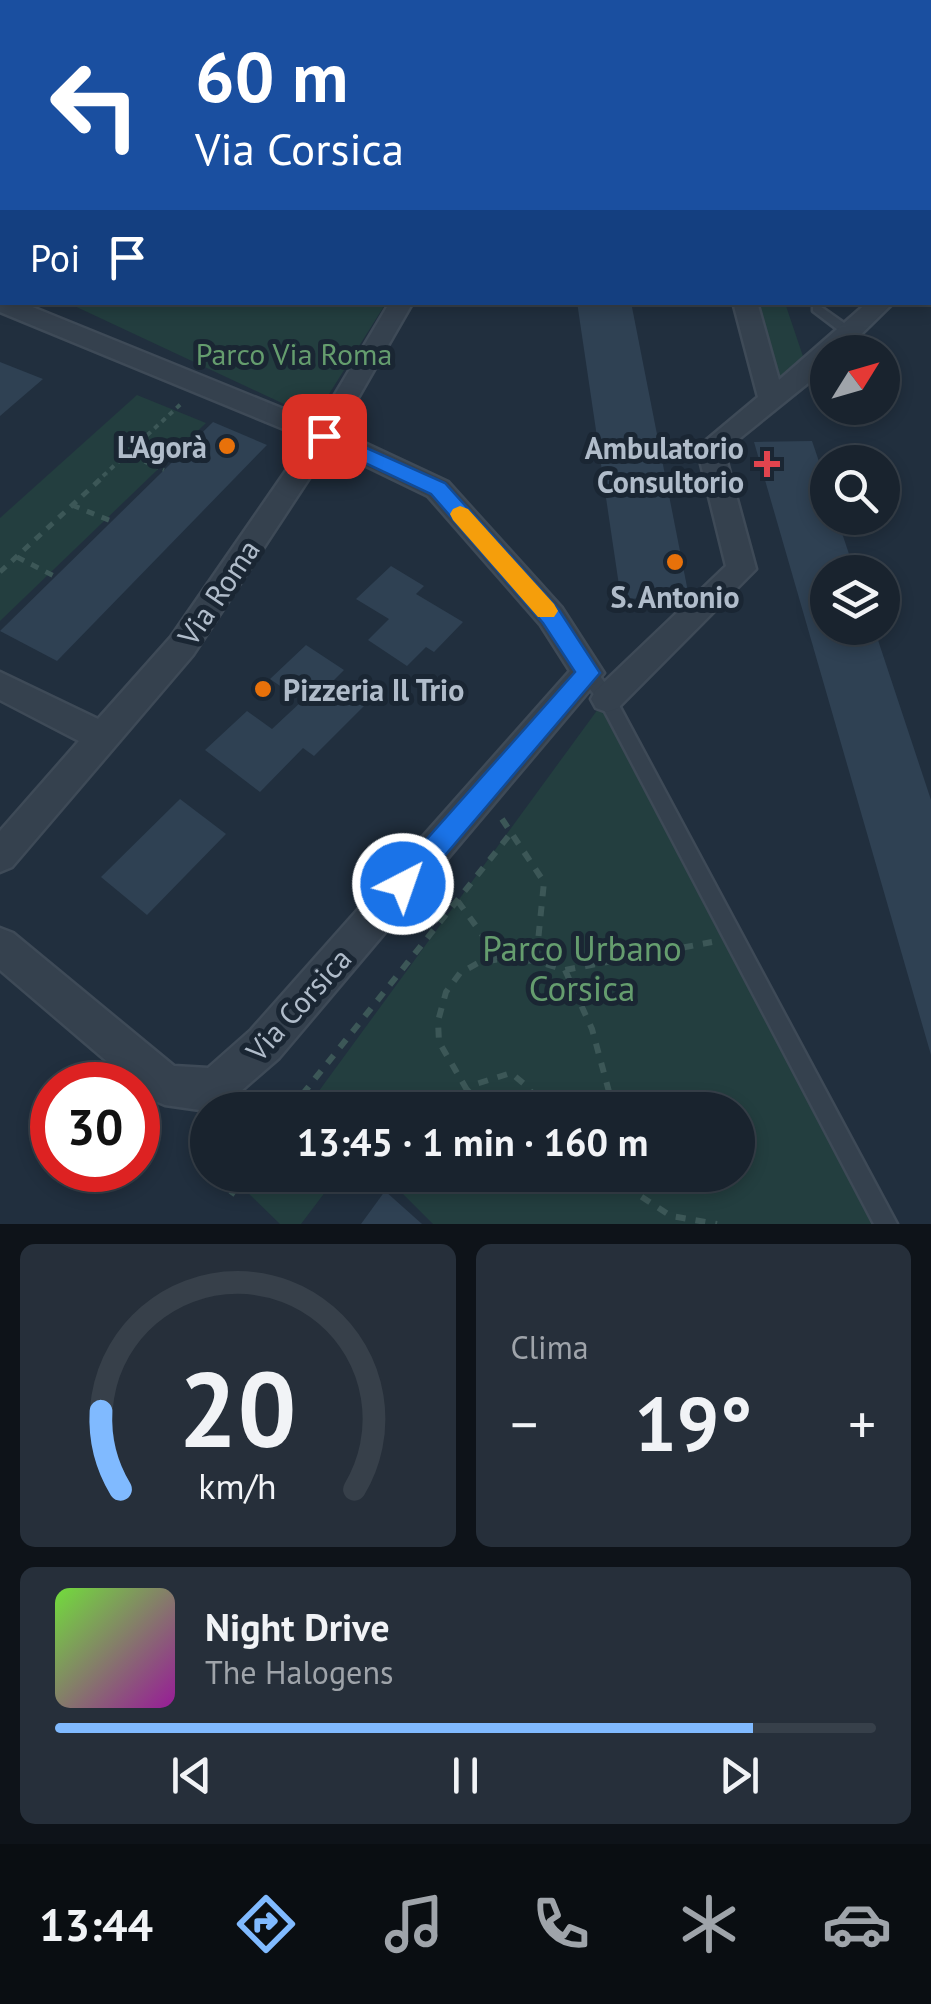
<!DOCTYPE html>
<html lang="it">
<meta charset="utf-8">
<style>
:root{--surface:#19232e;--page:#262f3a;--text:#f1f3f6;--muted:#9fa4aa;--line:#37404a;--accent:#80baff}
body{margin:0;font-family:"PT Sans",sans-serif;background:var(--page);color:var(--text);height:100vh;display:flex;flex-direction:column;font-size:38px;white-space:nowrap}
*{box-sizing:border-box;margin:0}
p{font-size:32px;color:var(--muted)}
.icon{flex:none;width:55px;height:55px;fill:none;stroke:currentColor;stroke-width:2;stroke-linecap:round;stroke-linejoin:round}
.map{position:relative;height:1224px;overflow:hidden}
.drawer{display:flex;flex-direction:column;gap:20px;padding:20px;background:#0e1319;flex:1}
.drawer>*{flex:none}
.guide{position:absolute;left:0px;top:0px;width:932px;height:305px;box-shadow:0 5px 15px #0003,0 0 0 2px var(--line);background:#1a4fa0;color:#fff;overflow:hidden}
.needle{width:65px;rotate:53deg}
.buttons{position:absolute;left:810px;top:335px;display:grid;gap:20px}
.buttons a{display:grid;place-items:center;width:90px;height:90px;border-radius:50%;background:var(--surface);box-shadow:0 5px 15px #0003,0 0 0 2px var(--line);font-size:50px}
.speed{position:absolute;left:30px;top:1062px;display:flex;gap:20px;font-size:50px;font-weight:700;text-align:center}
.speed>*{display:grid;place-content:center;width:130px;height:130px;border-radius:50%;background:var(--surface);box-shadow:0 5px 15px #0003,0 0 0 2px var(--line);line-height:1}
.speed .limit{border:15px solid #d22;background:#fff;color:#111}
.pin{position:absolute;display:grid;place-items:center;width:85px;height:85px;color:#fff;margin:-42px;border-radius:20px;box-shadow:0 5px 15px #0006}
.me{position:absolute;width:110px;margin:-55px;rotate:41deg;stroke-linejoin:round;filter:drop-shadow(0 0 8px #0008)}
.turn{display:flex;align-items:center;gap:35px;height:210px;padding:0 30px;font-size:45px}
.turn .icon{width:130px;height:130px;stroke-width:2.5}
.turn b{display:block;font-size:70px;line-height:85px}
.then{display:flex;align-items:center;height:95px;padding:0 30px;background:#0003;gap:20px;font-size:38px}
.big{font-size:75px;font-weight:700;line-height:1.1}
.drawer .tile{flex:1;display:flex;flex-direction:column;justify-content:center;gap:15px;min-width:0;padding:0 35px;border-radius:15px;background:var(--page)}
.drawer .dial{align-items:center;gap:0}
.dial svg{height:260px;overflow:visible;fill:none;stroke:var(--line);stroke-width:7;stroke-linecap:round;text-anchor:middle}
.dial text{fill:var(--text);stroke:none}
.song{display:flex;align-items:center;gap:30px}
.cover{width:120px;height:120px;border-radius:15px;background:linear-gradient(135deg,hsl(100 70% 55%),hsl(300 70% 35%))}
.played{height:10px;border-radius:5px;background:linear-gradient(90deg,var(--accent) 85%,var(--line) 85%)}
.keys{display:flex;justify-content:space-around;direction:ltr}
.heat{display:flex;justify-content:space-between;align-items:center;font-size:55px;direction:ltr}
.drawer .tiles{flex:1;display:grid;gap:20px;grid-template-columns:1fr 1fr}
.tile:last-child{grid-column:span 2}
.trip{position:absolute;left:190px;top:1092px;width:565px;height:100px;border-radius:50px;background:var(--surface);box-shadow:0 5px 15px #0003,0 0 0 2px var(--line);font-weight:700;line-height:100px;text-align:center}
.dock{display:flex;height:160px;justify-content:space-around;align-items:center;background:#0a0e12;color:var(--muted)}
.dock .icon{width:70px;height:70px}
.dock .active{color:var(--accent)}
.dock b{font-size:45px;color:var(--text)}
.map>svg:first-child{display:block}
</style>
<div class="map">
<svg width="931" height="1224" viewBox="0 0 931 1224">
<rect width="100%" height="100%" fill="#212f3e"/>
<!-- green -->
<g fill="#233e3f">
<polygon points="68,303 386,303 314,418"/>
<polygon points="743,303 785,303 808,371 771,399"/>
<polygon points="137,395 206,423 0,621 0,518"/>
<polygon points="601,705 876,1224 433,1224 395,1186 335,1179 301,1224 280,1224 246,1191 258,1175 738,1175 738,1110 305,1110"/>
</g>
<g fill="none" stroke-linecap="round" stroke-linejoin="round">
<!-- stream -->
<polyline stroke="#13273d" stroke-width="5" points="616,2 622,0"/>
</g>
<!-- building -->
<g fill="#2f4153">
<polygon points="577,302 631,302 689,597 621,599"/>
<polygon points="0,362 43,379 0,416"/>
<polygon points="213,422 267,445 57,661 0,631"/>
<polygon points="812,441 828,488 828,518 837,518 855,572 828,572 828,628 874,628 931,800 931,1055 754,442"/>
<polygon points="391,566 424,586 416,594 463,622 434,652 426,647 407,666 368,640 389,619 356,599"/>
<polygon points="306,645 344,670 331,683 364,706 314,756 303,748 260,792 205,750 247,711 272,729 302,701 270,679"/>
<polygon points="180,799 226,834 147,915 101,877"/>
<polygon points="385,1191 422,1224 361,1224"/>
</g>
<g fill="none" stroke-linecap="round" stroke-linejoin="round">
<!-- lane casing -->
<g stroke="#3e4a57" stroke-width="5">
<g id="lane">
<polygon points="130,0 141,0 142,2 132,2"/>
<polygon points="199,0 214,0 210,2 197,2"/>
<rect x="930" y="244" width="1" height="6"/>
<polygon points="817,304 854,330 854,336 846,336 813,311 813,305"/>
<polygon points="588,667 594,668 613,694 897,1224 874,1224 601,704 582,678 580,673 582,668"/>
</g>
</g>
<!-- street casing -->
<g stroke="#3e4a57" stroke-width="5">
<g id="street">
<polygon points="708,0 726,0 726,2 709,2"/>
<polygon points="779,0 803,0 805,2 781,2"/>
<rect x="930" y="49" width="1" height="12"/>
<polygon points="931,251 931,266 930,266 930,251"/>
<polygon points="0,296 2,302 20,302 318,423 390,302 413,302 339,431 448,482 562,608 604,673 279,1058 233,1098 200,1110 165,1105 151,1099 0,970 0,928 13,933 174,1066 208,1068 251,1030 570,671 540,624 428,496 329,448 193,655 12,867 0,872 0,831 79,741 0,700 0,672 98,719 171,637 308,439 0,312"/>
<polygon points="733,302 757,302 779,380 868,302 894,302 843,352 828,352 828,367 724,451 756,569 618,708 607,712 596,708 591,699 596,690 726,566 697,448 758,397"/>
</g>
</g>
<!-- secondary casing -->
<g stroke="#3e4a57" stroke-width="48">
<g id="secondary">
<polyline points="565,2 573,0"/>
<polyline points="0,197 2,196"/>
</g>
</g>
<!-- path-far2 -->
<g stroke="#3c5757" stroke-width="4" stroke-dasharray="5 5" stroke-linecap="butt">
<polyline points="126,454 164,470"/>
<polyline points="103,476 183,402"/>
</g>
<!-- path-far1 -->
<g stroke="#3c5757" stroke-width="5" stroke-dasharray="8 8" stroke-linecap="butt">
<polyline points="72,505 111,521"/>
<polyline points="17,557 54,576"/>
<polyline points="0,572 106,474"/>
</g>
<!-- path -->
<g stroke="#3c5757" stroke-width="6" stroke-dasharray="10 10" stroke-linecap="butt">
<polyline points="502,819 544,882 536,961"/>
<polyline points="446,885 500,959"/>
<polyline points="565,970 592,1029 614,1110"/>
<polyline points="467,1090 439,1042 438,1021 446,992 460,973 478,963 500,959 536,961 565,970 712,942"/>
<polyline points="302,1093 313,1110"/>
<polyline points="290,1110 511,833"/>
<polyline points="449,1110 476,1084 511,1073 529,1088 541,1110"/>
<polyline points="608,1175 671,1216 717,1224"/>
<polyline points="231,1195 245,1175"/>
</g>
<!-- lane -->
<use href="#lane" fill="#35414e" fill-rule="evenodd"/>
<!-- street -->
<use href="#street" fill="#35414e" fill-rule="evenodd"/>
<!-- secondary -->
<use href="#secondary" stroke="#425061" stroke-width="42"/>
</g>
<!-- route -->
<polygon fill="#1a73e8" stroke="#114b97" stroke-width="2.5" points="324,429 445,483 559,610 600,673 413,893 403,897 394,893 390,884 394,876 575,672 543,623 431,494 316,440 316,431"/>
<!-- slow -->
<polygon fill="#f59e0b" points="460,506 468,509 554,604 558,611 554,617 538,617 453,520 450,514 453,509"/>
<!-- markers -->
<g fill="#e8710a" stroke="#1a2633" stroke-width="4">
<circle cx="227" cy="446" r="10"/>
<circle cx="675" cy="562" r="10"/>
<circle cx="263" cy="689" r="10"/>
</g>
<path fill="#e0444e" stroke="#1a2633" stroke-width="4" d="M762 449h10v10h10v10h-10v10h-10v-10h-10v-10h10z"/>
<g text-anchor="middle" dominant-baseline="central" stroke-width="10" stroke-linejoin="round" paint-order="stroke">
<!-- park labels -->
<g font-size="30" fill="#659d6e" stroke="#1a2633">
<text x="294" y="353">Parco Via Roma</text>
</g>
<!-- poi labels -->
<g font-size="30" font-weight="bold" fill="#b0bcca" stroke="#1a2633" text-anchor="end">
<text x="207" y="446">L'Agorà</text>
<text x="744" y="447">Ambulatorio<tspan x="744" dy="34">Consultorio</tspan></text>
<text x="675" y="596" text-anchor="middle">S. Antonio</text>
<text x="283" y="689" text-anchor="start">Pizzeria Il Trio</text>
</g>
<!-- street labels -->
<g font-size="30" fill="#b0bcca" stroke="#1a2633">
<text transform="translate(218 592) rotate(-56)">Via Roma</text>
<text transform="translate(298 1004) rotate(-48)">Via Corsica</text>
</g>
<!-- near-park labels -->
<g font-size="35" fill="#659d6e" stroke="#1a2633">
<text x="582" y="948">Parco Urbano<tspan x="582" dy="40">Corsica</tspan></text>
</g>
</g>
</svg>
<div class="buttons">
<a><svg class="needle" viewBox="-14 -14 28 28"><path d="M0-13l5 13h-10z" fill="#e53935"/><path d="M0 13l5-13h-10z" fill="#9fa4aa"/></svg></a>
<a><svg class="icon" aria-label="search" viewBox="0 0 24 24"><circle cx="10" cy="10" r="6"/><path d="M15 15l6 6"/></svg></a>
<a><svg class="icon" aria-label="layers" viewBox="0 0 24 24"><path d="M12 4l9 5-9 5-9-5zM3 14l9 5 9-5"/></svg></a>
</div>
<div class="speed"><div class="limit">30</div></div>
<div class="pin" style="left:324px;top:436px;background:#d93025"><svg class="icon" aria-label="arrive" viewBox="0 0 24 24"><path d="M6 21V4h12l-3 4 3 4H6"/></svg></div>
<svg class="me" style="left:403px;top:884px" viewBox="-20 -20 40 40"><circle r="17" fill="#1a73e8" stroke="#fff" stroke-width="3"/><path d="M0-11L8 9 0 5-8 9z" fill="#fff"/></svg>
<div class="trip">13:45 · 1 min · 160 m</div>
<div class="guide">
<div class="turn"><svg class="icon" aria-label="left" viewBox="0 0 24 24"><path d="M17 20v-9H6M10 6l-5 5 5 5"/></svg><div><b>60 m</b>Via Corsica</div></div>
<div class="then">Poi<svg class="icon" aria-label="arrive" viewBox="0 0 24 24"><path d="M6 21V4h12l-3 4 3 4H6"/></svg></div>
</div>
</div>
<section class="drawer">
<div class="tiles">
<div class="tile dial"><svg viewBox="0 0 100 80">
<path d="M14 69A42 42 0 1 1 86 69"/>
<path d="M14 69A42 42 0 0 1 8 45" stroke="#80baff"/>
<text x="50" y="56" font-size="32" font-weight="700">20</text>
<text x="50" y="72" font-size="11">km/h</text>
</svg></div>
<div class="tile"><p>Clima</p>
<div class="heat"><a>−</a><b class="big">19°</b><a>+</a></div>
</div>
<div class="tile">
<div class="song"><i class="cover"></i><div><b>Night Drive</b><p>The Halogens</p></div></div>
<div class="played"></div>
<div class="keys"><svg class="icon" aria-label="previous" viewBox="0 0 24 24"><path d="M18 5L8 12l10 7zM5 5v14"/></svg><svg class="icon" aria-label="pause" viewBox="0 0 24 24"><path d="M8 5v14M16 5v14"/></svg><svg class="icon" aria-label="next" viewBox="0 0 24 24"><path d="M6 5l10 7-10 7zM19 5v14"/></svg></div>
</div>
</div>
</section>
<nav class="dock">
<b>13:44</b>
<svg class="icon active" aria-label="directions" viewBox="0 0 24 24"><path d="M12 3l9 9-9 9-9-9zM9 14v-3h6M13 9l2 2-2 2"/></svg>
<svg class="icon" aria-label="music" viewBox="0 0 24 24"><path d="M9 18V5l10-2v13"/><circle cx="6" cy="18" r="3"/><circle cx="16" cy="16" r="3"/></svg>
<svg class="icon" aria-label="phone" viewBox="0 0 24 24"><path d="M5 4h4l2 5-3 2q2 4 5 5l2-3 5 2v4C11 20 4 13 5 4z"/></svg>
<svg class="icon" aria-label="climate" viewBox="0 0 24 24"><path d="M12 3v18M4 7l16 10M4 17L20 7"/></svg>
<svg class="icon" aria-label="car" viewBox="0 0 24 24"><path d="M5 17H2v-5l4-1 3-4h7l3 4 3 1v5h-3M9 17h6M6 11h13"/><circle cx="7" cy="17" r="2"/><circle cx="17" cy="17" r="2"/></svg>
</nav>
